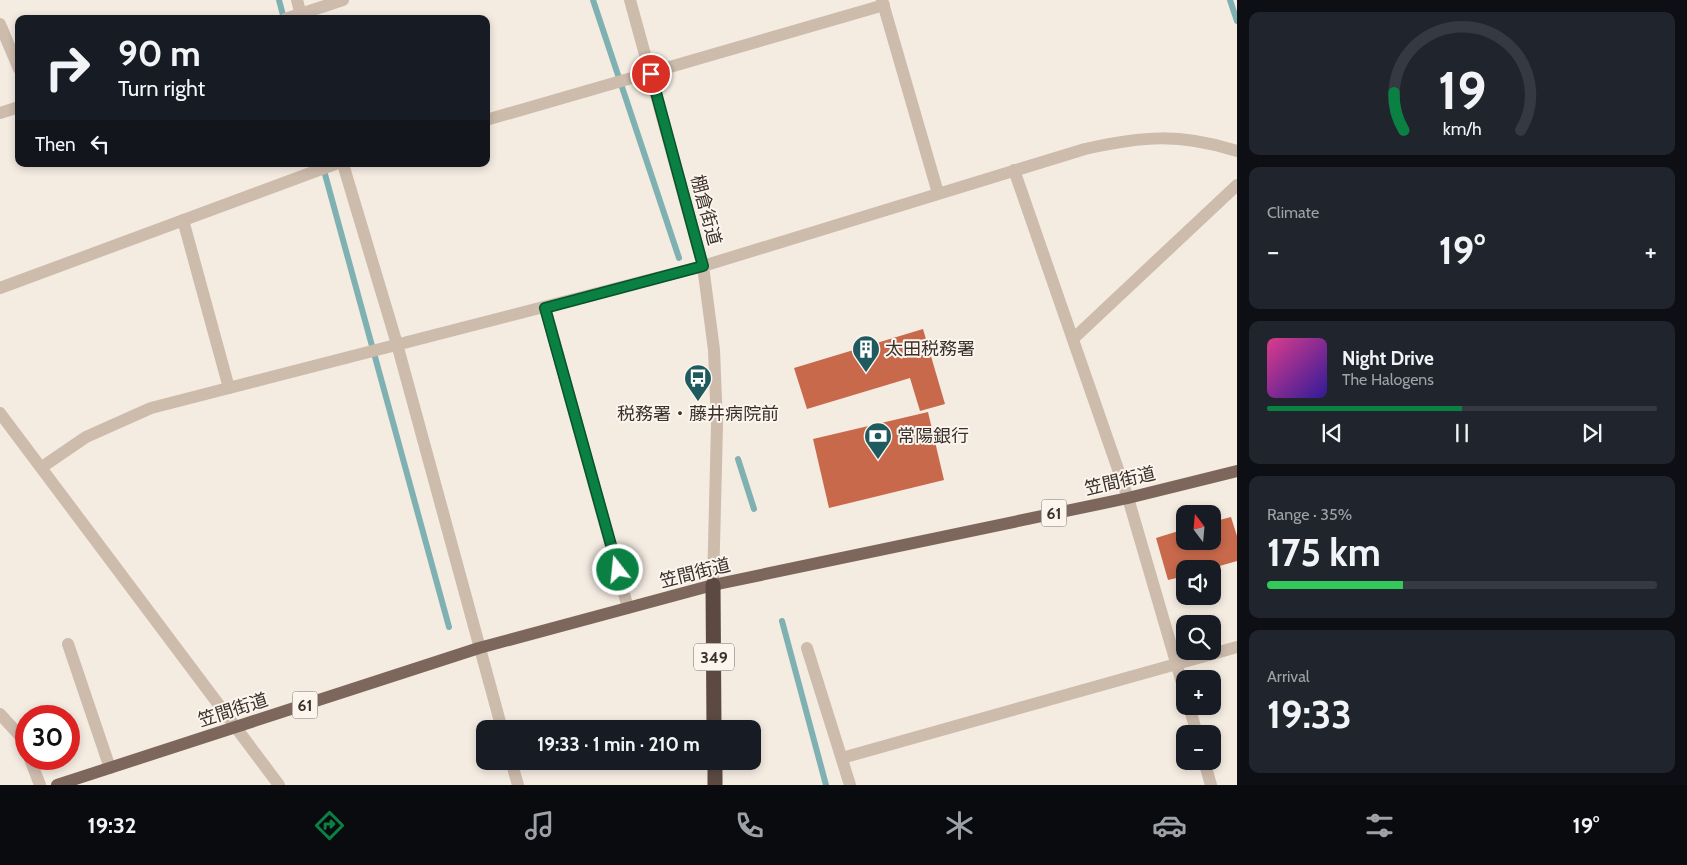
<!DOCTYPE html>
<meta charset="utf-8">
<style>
:root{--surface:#171b24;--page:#20242c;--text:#f1f3f6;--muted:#9ea1a6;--line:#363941;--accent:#0b8043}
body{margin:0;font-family:Cabin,"Noto Sans JP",sans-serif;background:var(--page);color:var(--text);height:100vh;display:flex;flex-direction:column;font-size:19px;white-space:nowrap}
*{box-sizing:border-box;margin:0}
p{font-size:16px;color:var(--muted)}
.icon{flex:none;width:28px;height:28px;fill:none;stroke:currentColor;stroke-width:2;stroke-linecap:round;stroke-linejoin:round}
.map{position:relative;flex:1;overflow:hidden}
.sheet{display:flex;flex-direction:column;gap:12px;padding:12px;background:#0d0f14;width:450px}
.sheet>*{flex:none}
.banner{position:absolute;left:15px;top:15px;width:475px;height:152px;border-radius:10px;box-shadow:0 2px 8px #0003;background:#171b24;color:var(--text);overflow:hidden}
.needle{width:32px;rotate:344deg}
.controls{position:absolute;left:1176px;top:505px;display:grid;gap:10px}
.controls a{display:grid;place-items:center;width:45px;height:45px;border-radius:10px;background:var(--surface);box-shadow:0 2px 8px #0003;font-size:25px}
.speed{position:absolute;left:15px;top:705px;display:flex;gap:10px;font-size:25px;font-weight:700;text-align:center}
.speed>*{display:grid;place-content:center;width:65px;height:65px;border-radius:50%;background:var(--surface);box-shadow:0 2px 8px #0003;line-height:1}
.speed .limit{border:8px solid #d22;background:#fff;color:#111}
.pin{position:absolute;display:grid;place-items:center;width:42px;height:42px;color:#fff;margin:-21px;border:2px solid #fff;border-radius:50%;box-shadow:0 1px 5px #0007}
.me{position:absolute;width:55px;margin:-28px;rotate:344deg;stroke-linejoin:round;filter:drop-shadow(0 0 4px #0008)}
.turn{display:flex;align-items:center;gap:18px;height:105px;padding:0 20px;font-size:22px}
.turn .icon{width:65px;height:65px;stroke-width:2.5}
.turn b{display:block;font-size:35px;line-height:42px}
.then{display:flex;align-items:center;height:48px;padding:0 20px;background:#0003;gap:10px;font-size:19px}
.big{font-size:38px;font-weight:700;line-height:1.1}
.sheet .tile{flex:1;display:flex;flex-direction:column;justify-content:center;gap:8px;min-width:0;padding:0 18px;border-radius:10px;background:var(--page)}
.sheet .dial{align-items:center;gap:0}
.dial svg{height:130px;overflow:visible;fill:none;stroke:var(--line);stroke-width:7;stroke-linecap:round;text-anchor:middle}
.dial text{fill:var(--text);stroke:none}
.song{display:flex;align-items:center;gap:15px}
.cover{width:60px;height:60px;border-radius:8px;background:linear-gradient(135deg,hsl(330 70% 55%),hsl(250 70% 35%))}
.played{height:5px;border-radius:2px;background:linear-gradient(90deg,var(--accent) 50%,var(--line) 50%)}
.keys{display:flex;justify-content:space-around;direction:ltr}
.heat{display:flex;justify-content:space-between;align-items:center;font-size:28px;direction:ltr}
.charge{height:8px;border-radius:4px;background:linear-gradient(90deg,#34c759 35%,var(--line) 0)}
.trip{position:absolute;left:476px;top:720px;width:285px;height:50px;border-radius:10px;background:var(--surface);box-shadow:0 2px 8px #0003;font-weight:700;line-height:50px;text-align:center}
.dock{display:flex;height:80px;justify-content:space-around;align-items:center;background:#090b0e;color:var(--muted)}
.dock .icon{width:35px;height:35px}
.dock .on{color:var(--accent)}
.dock b{font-size:22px;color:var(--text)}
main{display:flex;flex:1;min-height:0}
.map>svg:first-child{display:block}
</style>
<main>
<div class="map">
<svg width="1237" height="785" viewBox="0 0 1237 785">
<rect width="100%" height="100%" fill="#f4ebe1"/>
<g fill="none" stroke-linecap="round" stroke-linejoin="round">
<!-- stream -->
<g stroke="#7fb0b2" stroke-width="6">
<polyline points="279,0 284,19"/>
<polyline points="593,0 679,258"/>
<polyline points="1230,0 1237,21"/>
<polyline points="323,167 449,627"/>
<polyline points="738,459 754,509"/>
<polyline points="782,621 826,785"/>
</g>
</g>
<!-- building -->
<g fill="#c8694b">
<polygon points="923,329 945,404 920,411 910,378 807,409 794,368"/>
<polygon points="928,412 944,480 829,508 813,439"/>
<polygon points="1231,517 1237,536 1237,561 1209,569 1185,569 1185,576 1168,580 1156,538 1185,529 1185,541 1212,541 1212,522"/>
</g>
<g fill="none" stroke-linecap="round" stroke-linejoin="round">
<!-- minor -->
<g stroke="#cdbbac" stroke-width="12">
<polyline points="297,0 302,19"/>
<polyline points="630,0 703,266 714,350 717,425 713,585"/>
<polyline points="882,0 938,193"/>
<polyline points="285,19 343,0"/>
<polyline points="0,24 19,69"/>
<polyline points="0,113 19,107"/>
<polyline points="486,120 884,5"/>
<polyline points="343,164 397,344 502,729"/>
<polyline points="1014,170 1128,498 1185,693"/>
<polyline points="183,220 229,388"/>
<polyline points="0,288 335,164"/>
<polyline points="545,307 628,608"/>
<polyline points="1073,339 1237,185"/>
<polyline points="0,413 279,785"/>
<path d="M42,467L86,437L151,408L703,266L1085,149C1143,136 1179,133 1237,151"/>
<polyline points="68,644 110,768"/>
<polyline points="807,648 850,785"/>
<polyline points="1189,706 1197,734"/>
<polyline points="0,714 22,738 26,750"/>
<polyline points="842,758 1237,647"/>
<polyline points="30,759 40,785"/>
<polyline points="511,761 518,785"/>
<polyline points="1204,761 1211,785"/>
</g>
<!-- major -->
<polyline stroke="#7d675c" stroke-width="12" points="57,785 479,648 713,585 1128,498 1237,471"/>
<!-- highway -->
<g stroke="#5c4a42" stroke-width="15">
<polyline points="713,585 714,729"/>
<polyline points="715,761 715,785"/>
</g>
</g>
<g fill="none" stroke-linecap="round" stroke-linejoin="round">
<!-- route casing -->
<g stroke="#07532c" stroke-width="12">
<polyline id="route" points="618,570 545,308 703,266 651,74"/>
</g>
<!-- route -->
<use href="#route" stroke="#0b8043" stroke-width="9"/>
</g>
<!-- icons -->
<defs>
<g id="building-pin" transform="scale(1.4375)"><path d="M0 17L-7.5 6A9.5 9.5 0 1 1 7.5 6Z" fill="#1f5a5e" stroke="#fbf5ee"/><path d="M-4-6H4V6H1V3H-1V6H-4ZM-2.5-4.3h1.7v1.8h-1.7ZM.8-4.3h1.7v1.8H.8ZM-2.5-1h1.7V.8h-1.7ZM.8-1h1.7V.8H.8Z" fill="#fff"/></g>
<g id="bus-pin" transform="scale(1.4375)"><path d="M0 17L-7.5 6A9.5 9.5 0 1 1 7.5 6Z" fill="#1f5a5e" stroke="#fbf5ee"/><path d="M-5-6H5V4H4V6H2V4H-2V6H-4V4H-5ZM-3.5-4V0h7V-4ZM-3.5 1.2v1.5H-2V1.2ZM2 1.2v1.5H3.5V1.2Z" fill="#fff"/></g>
<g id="bank-pin" transform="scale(1.4375)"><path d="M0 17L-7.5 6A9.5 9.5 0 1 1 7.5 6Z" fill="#1f5a5e" stroke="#fbf5ee"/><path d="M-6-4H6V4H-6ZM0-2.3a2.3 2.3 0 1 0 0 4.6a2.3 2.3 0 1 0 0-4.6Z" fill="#fff"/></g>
</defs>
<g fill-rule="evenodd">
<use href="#building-pin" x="866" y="349"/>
<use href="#bus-pin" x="698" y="378"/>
<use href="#bank-pin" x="878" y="436"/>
</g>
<g text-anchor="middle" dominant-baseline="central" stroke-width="4" stroke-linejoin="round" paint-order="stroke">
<!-- shield labels -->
<g fill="#fbf5ee" stroke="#756b66" stroke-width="1">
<rect x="1041.5" y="499.5" width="25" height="27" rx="4"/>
<rect x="694" y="643.5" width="40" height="27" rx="4"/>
<rect x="292.5" y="691.5" width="25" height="27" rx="4"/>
</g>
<g font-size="16" font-weight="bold" fill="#3b302b">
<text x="1054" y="513">61</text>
<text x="714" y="657">349</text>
<text x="305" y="705">61</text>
</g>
<!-- street labels -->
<g font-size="18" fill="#3b302b" stroke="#fbf5ee">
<text transform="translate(706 210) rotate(75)">棚倉街道</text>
<text transform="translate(1120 481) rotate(-13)">笠間街道</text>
<text transform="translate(695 573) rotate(-14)">笠間街道</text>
<text transform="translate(233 710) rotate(-18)">笠間街道</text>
</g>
<!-- poi labels -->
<g font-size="18" fill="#3b302b" stroke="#fbf5ee" text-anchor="start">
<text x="885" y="349">太田税務署</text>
<text x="698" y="414" text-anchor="middle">税務署・藤井病院前</text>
<text x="897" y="436">常陽銀行</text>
</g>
</g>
</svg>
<div class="controls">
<a><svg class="needle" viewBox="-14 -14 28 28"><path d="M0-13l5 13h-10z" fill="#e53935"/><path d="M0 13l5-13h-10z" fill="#9ea1a6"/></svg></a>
<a><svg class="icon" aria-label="sound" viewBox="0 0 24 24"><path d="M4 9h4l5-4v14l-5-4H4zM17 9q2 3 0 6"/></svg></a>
<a><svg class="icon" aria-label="search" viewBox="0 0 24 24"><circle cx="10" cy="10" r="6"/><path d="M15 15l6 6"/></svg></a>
<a>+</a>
<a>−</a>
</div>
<div class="speed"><div class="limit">30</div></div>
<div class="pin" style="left:651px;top:74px;background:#d93025"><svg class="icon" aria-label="arrive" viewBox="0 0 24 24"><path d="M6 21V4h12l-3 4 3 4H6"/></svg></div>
<svg class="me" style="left:618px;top:570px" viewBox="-20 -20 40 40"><circle r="17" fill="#0b8043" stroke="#fff" stroke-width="3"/><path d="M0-11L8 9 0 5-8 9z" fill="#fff"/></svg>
<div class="trip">19:33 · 1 min · 210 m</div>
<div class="banner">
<div class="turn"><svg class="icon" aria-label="right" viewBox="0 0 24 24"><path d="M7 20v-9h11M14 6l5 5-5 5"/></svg><div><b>90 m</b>Turn right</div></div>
<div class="then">Then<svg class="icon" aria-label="left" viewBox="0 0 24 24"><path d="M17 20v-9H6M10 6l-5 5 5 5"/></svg></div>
</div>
</div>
<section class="sheet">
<div class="tile dial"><svg viewBox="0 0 100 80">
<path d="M14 69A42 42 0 1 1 86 69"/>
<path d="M14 69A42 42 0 0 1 8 46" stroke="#0b8043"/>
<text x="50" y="56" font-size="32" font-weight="700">19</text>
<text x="50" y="72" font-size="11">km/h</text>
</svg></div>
<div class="tile"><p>Climate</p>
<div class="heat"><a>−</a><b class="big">19°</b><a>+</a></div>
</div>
<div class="tile">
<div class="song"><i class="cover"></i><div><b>Night Drive</b><p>The Halogens</p></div></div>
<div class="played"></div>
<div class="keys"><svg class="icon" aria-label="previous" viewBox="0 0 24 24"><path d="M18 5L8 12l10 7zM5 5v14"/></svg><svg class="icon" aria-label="pause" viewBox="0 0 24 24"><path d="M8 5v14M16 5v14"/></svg><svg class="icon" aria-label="next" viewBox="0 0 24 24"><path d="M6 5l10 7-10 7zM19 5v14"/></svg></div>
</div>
<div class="tile"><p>Range · 35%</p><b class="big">175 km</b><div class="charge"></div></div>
<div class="tile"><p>Arrival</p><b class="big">19:33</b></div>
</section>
</main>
<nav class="dock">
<b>19:32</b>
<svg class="icon on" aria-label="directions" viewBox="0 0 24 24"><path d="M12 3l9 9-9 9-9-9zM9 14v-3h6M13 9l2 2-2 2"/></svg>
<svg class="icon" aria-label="music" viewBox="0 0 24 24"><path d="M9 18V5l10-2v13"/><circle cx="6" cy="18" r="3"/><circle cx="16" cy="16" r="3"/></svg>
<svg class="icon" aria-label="phone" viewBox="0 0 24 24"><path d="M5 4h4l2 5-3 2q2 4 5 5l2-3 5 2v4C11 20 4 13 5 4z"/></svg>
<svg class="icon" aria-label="climate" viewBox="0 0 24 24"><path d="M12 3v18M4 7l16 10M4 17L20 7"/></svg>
<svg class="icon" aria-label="car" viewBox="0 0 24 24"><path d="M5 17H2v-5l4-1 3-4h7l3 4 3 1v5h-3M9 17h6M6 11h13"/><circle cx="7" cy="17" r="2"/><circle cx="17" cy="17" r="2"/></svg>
<svg class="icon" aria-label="filters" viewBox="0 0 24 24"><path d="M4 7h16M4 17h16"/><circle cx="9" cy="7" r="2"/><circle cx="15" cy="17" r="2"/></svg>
<b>19°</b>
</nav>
